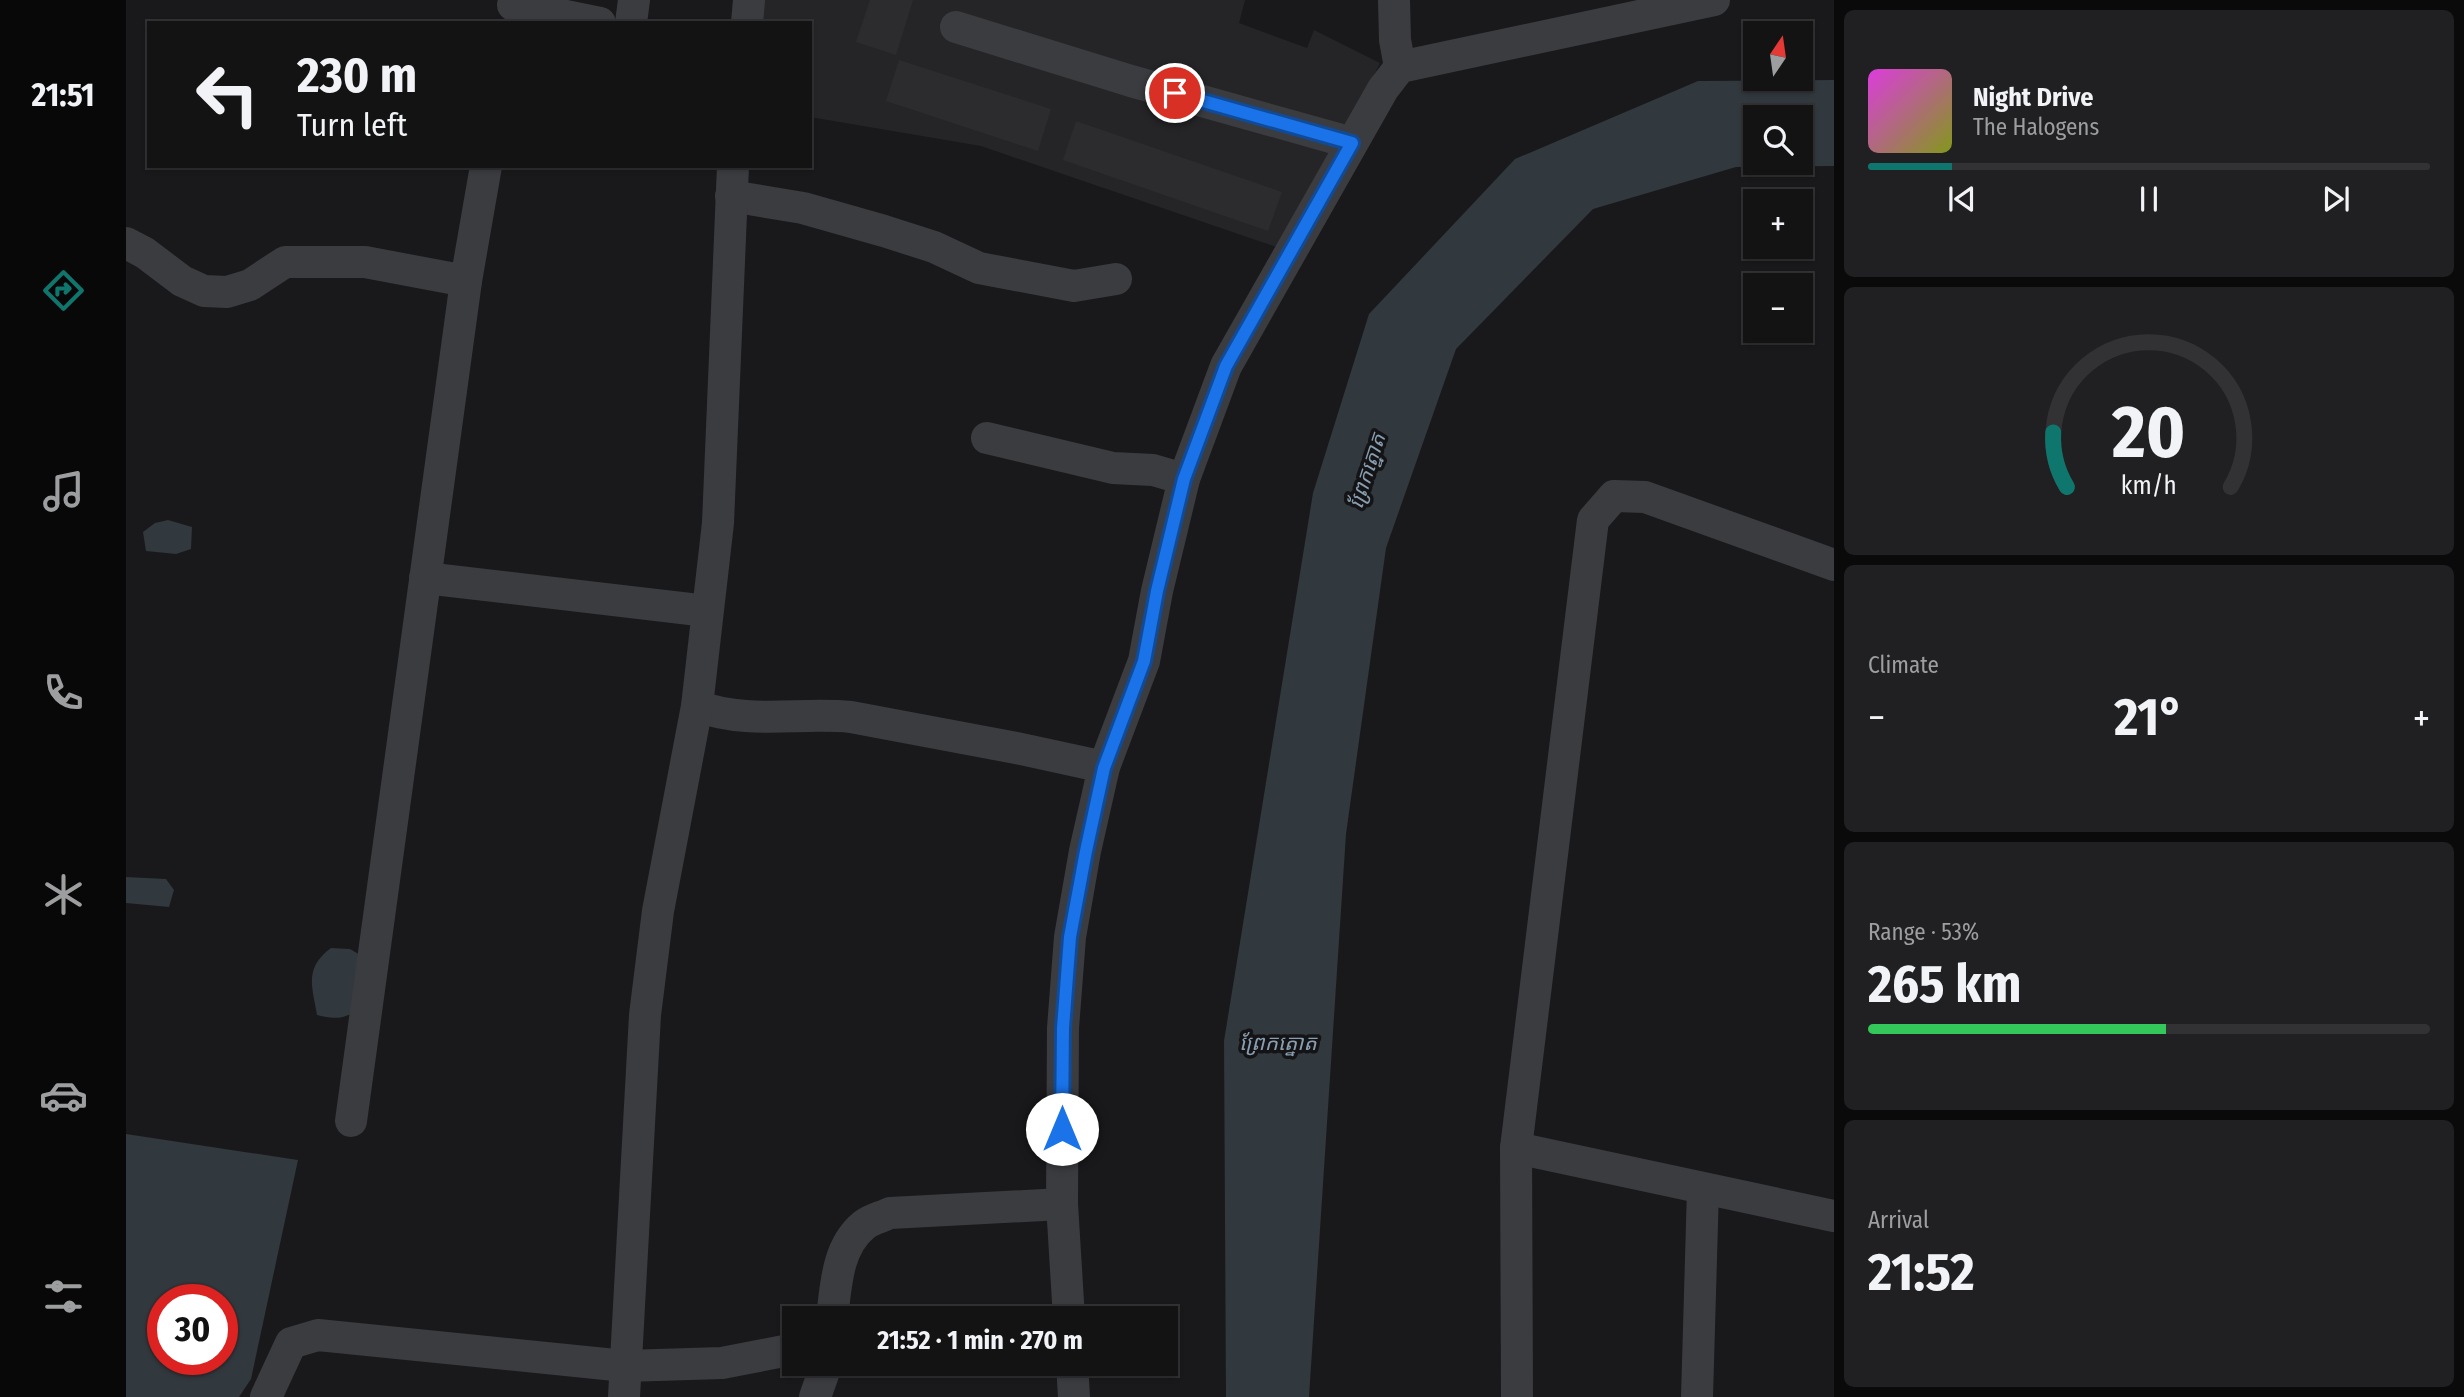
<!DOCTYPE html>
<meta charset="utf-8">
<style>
:root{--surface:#131314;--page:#202022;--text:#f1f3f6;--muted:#9d9ea0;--line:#323234;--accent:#0f766e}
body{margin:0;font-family:"Fira Sans Condensed","Noto Sans Khmer",sans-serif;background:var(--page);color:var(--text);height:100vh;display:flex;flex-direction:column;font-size:26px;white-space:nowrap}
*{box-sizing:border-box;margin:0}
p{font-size:23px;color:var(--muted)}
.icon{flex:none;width:38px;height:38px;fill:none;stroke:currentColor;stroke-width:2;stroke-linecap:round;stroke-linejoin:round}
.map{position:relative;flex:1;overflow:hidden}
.side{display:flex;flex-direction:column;gap:10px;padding:10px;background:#0a0a0b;width:630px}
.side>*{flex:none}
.top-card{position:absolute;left:21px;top:21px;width:665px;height:147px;border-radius:0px;box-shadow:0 2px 5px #0004,0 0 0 2px var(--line);background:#131314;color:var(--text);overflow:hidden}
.needle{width:46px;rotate:13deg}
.fabs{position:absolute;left:1617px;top:21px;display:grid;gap:14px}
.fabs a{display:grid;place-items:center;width:70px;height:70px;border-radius:0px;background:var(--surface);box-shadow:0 2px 5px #0004,0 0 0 2px var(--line);font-size:35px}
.speed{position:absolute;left:21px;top:1284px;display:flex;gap:14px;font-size:35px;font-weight:700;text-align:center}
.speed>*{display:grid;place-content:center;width:91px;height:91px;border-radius:50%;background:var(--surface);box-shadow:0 2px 5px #0004,0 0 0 2px var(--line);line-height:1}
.speed .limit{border:10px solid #d22;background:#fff;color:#111}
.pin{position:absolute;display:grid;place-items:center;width:60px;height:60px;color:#fff;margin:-30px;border:4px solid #fff;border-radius:50%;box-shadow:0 2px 7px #0007}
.me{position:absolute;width:77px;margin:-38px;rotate:0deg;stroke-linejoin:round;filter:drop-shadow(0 0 5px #0008)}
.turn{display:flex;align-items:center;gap:24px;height:147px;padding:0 35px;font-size:32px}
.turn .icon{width:91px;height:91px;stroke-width:2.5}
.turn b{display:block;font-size:49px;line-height:60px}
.big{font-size:52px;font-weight:700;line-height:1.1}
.side .card{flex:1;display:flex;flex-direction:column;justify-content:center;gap:10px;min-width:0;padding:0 24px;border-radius:10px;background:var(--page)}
.side .dial{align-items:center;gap:0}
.dial svg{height:182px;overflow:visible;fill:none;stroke:var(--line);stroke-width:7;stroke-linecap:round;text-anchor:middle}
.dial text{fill:var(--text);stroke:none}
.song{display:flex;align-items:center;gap:21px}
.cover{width:84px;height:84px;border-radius:10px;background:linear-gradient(135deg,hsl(300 70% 55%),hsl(70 70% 35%))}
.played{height:7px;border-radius:4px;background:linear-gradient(90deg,var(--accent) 15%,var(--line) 15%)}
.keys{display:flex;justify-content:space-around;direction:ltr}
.heat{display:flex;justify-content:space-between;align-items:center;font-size:38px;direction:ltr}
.charge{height:10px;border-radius:5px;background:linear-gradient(90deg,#34c759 53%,var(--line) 0)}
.trip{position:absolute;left:656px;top:1306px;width:396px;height:70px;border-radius:0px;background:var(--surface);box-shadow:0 2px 5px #0004,0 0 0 2px var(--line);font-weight:700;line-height:70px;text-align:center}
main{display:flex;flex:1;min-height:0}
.menu{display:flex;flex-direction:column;width:126px;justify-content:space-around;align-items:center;background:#080808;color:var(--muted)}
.menu .icon{width:49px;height:49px}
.menu .active{color:var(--accent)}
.menu b{font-size:32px;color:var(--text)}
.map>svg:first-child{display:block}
</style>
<main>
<nav class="menu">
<b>21:51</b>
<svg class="icon active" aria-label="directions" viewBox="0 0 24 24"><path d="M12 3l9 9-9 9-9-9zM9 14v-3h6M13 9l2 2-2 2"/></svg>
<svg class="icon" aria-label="music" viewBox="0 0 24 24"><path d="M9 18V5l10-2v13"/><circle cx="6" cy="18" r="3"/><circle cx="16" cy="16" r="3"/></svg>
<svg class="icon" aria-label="phone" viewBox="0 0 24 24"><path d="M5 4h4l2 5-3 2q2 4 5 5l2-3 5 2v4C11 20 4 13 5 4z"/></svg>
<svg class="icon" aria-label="climate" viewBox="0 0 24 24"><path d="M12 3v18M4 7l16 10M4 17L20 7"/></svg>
<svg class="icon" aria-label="car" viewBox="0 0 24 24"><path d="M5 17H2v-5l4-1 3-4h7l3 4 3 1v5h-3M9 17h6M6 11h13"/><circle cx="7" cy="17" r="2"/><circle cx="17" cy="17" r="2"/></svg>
<svg class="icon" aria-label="filters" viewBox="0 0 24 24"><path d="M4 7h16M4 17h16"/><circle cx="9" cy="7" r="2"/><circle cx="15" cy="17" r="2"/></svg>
</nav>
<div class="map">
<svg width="1708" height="1397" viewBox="0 0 1708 1397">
<rect width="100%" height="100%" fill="#19191b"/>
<!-- built -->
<polygon fill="#252528" points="633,0 1119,0 1113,23 1181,48 1188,30 1254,63 1159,250 855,146 684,117 684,23 630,23"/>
<!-- water -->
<g fill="#31383e" fill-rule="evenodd">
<path d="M1708,80V166L1610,167L1467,209L1330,349L1260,548L1220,834L1183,1397H1100L1098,1041L1187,493L1243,314L1389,159L1572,81ZM1629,117H1675V163H1629Z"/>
<polygon points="42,520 66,527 65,549 50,554 20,551 17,532 29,523"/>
<polygon points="0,877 40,879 48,890 43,907 0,903"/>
<path d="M205,948L224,949L241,959L231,1010C217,1020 207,1019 191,1015C186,986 178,968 205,948Z"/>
<path d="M0,1134L172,1160L125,1379L113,1397H0ZM96,1300V1360H37V1300Z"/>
</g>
<!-- building -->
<g fill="#2c2c2f">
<polygon points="744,0 787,0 770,55 730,42"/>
<polygon points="773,60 925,109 912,151 760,101"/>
<polygon points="950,121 1156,192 1142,231 937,160"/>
</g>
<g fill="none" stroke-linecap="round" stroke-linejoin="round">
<!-- minor -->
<g stroke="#3b3c40" stroke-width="32">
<polyline points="1268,0 1269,40 1274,67"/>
<polyline points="387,5 474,23"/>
<polyline points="505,23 508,0"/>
<polyline points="621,23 623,0"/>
<polyline points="830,27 1005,81 1226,143"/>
<polyline points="605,196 677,208 758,231 808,247 853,268 948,286 990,279"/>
<polyline points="0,243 19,253 56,281 78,291 101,292 124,285 159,262 239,262 340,281"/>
<polyline points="861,438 987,468 1027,470 1058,479"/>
<polyline points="299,578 581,611"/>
<path d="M571,706C622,725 673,712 725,717L890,748L978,767"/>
<polyline points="225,1121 340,281 360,166"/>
<polyline points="1390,1148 1708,1216"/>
<path d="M706,1318C710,1285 711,1247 738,1225C745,1219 756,1217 764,1213L936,1204"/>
<polyline points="943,1318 936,1204 937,1028 944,937 959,851 978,767 1018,661 1031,591 1058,479 1100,366 1257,89 1274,67 1588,0"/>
<polyline points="946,1363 948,1397"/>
<polyline points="140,1397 165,1343 192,1335 499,1366 596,1363 668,1349"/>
<polyline points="498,1397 519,1015 532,911 571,706 592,523 607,166"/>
<polyline points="689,1397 701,1363"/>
<polyline points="1391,1397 1390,1148 1467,520 1488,496 1519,497 1708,565"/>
<polyline points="1571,1397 1577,1189"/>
</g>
</g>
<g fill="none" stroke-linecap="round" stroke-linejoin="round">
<!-- route casing -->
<g stroke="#114b97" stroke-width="18">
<polyline id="route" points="936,1129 937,1028 944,937 960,851 978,768 1018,661 1031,591 1058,479 1100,366 1226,143 1049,93"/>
</g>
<!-- route -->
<use href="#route" stroke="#1a73e8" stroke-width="12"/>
</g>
<g text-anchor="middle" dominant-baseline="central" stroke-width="7" stroke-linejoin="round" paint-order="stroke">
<!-- water labels -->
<g font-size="21" font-style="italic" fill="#899eb0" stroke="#141416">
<text transform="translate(1241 471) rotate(-72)">ព្រែកត្នោត</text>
<text x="1152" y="1043">ព្រែកត្នោត</text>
</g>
</g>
</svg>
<div class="fabs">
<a><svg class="needle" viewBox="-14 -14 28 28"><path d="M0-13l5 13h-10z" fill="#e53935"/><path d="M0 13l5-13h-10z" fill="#9d9ea0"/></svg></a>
<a><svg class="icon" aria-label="search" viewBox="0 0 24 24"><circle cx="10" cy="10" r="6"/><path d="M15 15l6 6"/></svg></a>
<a>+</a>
<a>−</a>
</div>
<div class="speed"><div class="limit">30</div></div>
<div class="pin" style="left:1049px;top:93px;background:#d93025"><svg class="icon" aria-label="arrive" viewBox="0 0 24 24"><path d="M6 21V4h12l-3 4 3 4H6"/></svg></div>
<svg class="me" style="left:936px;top:1129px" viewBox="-20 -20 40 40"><circle r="19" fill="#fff"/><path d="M0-13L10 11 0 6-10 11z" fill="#1a73e8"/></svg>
<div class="trip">21:52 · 1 min · 270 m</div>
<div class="top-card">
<div class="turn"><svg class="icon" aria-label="left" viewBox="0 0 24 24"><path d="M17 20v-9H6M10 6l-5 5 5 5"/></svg><div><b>230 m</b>Turn left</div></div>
</div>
</div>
<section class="side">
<div class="card">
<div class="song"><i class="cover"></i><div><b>Night Drive</b><p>The Halogens</p></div></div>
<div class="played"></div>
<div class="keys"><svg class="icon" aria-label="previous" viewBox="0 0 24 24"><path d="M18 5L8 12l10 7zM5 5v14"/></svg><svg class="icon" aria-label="pause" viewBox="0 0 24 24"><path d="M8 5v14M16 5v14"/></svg><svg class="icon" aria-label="next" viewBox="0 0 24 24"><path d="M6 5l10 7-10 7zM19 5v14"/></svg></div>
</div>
<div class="card dial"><svg viewBox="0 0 100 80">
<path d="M14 69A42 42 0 1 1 86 69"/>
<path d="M14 69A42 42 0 0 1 8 45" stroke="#0f766e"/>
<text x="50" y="56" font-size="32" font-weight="700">20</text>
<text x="50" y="72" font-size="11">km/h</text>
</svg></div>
<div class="card"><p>Climate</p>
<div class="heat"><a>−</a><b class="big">21°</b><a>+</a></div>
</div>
<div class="card"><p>Range · 53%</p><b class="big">265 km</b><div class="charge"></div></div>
<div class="card"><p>Arrival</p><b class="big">21:52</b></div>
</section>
</main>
